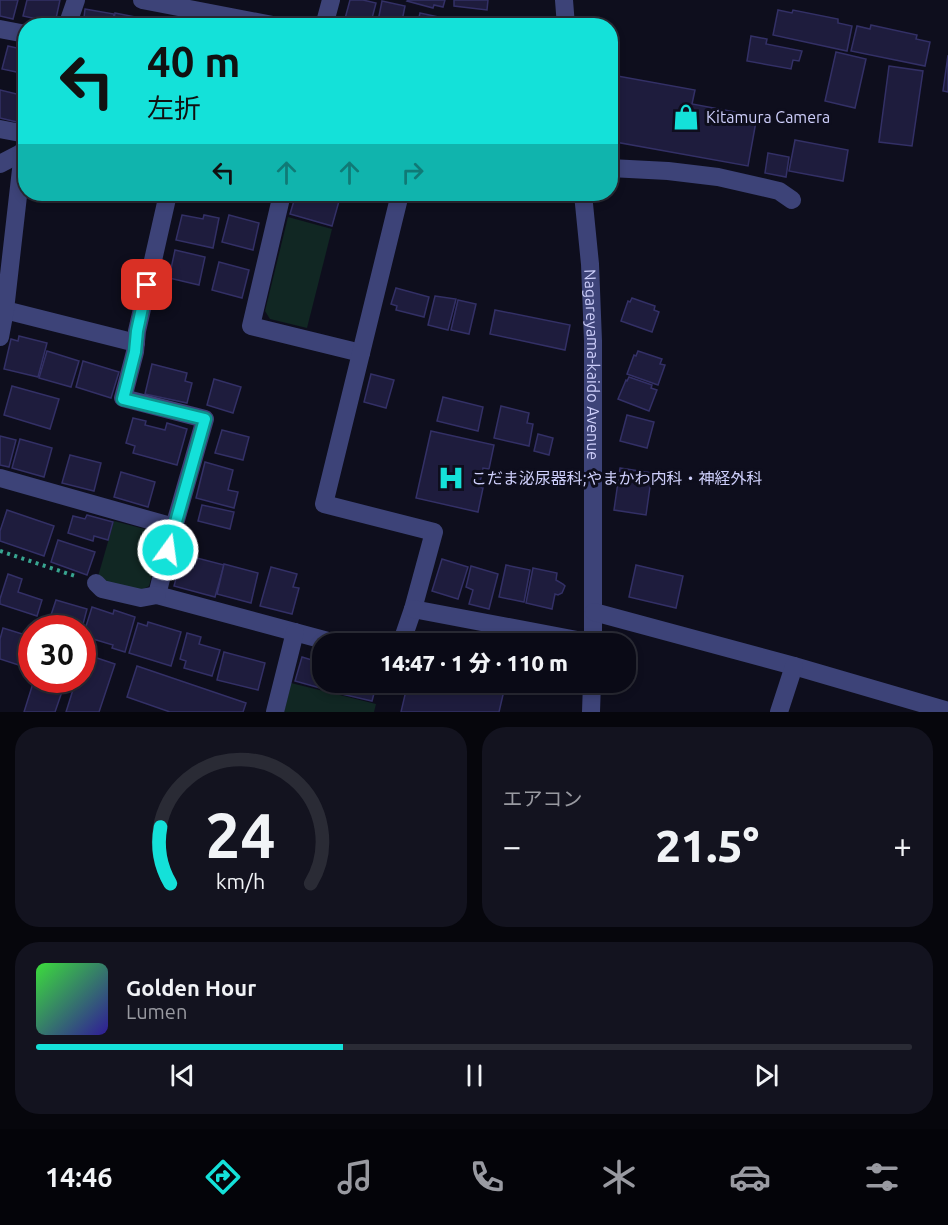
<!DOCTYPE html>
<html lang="ja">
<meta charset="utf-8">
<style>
:root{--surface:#0a0a16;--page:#13131f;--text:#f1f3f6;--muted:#999aa1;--line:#2a2b35;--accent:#14e1d9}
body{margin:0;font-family:Ubuntu,"Noto Sans JP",sans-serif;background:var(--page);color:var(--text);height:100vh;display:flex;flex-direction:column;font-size:22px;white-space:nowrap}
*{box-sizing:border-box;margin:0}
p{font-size:20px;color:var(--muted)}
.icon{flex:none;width:33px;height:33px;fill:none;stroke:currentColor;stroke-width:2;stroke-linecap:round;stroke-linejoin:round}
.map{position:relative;height:712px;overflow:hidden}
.drawer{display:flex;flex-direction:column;gap:15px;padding:15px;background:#06060c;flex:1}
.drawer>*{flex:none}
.guide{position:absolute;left:18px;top:18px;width:600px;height:183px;border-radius:24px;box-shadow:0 3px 9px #0003,0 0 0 2px var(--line);background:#14e1d9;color:#111;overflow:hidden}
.speed{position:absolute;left:18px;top:615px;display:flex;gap:12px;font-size:30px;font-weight:700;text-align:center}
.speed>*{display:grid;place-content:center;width:78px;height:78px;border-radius:50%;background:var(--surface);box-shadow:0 3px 9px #0003,0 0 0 2px var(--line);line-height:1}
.speed .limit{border:9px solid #d22;background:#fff;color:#111}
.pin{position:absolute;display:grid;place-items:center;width:51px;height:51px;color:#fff;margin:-26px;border-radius:12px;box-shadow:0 3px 9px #0006}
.me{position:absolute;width:66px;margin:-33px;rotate:14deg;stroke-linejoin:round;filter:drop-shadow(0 0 4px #0008)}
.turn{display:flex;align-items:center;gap:21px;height:126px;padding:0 30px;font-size:27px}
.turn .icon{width:78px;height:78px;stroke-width:2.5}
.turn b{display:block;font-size:42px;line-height:51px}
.lanes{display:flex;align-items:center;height:57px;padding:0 30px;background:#0003;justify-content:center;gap:30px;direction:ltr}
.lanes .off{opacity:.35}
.big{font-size:45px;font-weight:800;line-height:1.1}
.drawer .card{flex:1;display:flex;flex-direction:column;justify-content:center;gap:9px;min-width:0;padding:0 21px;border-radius:24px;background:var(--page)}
.drawer .dial{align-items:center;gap:0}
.dial svg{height:156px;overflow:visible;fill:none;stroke:var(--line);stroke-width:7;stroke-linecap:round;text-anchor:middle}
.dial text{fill:var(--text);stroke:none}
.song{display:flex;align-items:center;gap:18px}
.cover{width:72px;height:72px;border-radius:9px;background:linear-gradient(135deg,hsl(120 70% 55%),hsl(250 70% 35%))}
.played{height:6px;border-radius:3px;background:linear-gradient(90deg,var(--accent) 35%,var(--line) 35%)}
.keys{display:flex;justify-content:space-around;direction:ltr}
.heat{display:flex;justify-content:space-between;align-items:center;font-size:33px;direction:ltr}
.drawer .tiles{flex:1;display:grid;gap:15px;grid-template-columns:1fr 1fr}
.card:last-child{grid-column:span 2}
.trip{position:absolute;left:312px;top:633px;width:324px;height:60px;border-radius:24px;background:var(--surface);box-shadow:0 3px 9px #0003,0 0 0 2px var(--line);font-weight:800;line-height:60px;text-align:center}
.dock{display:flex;height:96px;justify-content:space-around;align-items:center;background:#040409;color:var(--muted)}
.dock .icon{width:42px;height:42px}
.dock .active{color:var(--accent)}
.dock b{font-size:27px;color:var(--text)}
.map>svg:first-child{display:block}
</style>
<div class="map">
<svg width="948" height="712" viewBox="0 0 948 712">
<rect width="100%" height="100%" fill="#0e0e1d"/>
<!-- green -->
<g fill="#112723">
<polygon points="288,217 332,229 307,328 270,319 265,311"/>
<polygon points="114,521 156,532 161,541 149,586 140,591 97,580"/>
<polygon points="291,683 376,704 374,712 284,712"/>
</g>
<!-- building -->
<g fill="#1e1c3d" stroke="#333066" stroke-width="1.5">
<polygon points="0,0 18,0 13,19 0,16"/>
<polygon points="27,0 60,0 55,23 23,16"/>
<polygon points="350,0 363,0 376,3 370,26 343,26"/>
<polygon points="408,0 445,0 443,7 434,5 433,8 407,1"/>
<polygon points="454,0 488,0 487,10 454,6"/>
<polygon points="382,1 405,6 401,26 377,26"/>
<polygon points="85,9 114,14 112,26 83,26"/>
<polygon points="778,10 792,13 793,10 838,19 838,23 852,26 847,51 773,35"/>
<polygon points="115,13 151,20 150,26 113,26"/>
<polygon points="420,13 448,19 446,26 417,26"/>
<polygon points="186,18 209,22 209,26 185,26"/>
<polygon points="154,19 182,24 182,26 153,26"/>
<polygon points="871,25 917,35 916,39 930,42 925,66 851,51 857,26 870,29"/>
<polygon points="751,36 767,39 766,44 802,51 799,61 793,60 791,69 747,61"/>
<polygon points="8,46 26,50 26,74 2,69"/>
<polygon points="836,52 866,59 855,108 825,101"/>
<polygon points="948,55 948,92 943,91"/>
<polygon points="889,66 923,71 912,146 879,142"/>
<polygon points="612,75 695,90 692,104 757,116 748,166 610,141 610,82"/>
<polygon points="0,90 21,95 20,101 22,102 17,122 0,118"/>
<polygon points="795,140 848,150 843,181 789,171"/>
<polygon points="768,153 789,157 786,177 765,173"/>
<polygon points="194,194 224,194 222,200"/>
<polygon points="296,194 311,194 311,195 325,199 326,194 341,194 332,226 290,214"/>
<polygon points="182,215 203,219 204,215 219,218 213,248 176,240"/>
<polygon points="229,215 259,223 253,250 222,242"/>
<polygon points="175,250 205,257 199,285 169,278"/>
<polygon points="219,262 249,270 242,298 212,290"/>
<polygon points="396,288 429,297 424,317 396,310 397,306 391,304"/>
<polygon points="435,296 456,299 448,330 428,325"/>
<polygon points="632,298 655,306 654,310 659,312 652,332 621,321 628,301 630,302"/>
<polygon points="458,300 476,304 469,334 451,330"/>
<polygon points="495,310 570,325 565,350 490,334"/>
<polygon points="19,336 47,343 38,377 4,369 11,339 18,341"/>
<polygon points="47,351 79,361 71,387 39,378"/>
<polygon points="638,351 662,359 660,364 665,365 658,385 627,374 634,355 636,356"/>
<polygon points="83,361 119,372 111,398 76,387"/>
<polygon points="152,364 187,373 185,381 192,383 187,403 145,394"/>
<polygon points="371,374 394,380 386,408 364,402"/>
<polygon points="629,377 652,385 651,388 657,390 649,411 618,399 626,380 627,381"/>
<polygon points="214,379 241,387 233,413 207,405"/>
<polygon points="12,386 59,399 50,429 4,415"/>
<polygon points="443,397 483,407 478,431 437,421"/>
<polygon points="501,406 529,413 527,423 533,424 529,446 494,438"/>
<polygon points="627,415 654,422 647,448 620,441"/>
<polygon points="133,418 146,421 145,425 165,430 167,423 187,429 177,465 133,453 135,446 126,443"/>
<polygon points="222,430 249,437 243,460 215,453"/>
<polygon points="431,431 494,445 489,469 483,468 479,487 483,488 478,512 416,498"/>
<polygon points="538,434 553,438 549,455 534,451"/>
<polygon points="0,436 16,440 9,467 0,465"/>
<polygon points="20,439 52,448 44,477 12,468"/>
<polygon points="70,455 101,463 94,491 62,483"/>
<polygon points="205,462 233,470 228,490 238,492 234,508 196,498"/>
<polygon points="620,468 652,473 646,515 614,510"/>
<polygon points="121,472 155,482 148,507 114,497"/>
<polygon points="202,505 234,512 230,529 198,521"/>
<polygon points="7,510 54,526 44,556 0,541 0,531"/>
<polygon points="87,515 113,522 108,540 94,536 93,541 68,533 73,516 85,519"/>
<polygon points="58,540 95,552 87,575 51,562"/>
<polygon points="185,546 195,548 193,557 224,565 215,597 174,586"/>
<polygon points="442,559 468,567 458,599 432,591"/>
<polygon points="224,564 258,573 251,603 217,594"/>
<polygon points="506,565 530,570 524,602 499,597"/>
<polygon points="636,565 683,576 676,608 629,597"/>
<polygon points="471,566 498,574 489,609 469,604 473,590 466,587"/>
<polygon points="271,567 297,574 293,587 299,588 292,614 260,606"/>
<polygon points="533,568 557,573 556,580 563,584 565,586 562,593 558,595 555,594 552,609 526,603"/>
<polygon points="8,574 22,579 18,592 42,600 37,616 0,604 0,599"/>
<polygon points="56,600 87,609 82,628 62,628 48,624"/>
<polygon points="92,607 113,614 114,610 135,617 125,652 112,648 113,645 83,636"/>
<polygon points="148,622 181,632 171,666 129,653 138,623 147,626"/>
<polygon points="3,628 32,637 31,669 0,659 0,639"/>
<polygon points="187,633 201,637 199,644 220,650 212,676 184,668 186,661 180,659"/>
<polygon points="434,634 473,644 432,644"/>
<polygon points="224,652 265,663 258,690 217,680"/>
<polygon points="85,654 115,664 99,712 66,712 76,680 82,680 82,661"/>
<polygon points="302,657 322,663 322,682 333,682 331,691 295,681"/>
<polygon points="137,666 246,703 243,712 170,712 127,697"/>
<polygon points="34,680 66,680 55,712 24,712"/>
<polygon points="339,682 377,682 372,701 337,693"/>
<polygon points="408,682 506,682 499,712 401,712"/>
</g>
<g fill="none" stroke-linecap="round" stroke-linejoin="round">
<!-- path -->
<polyline stroke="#38a590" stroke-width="4" stroke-dasharray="3 4.5" stroke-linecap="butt" points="0,551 78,577"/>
<!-- minor -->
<g stroke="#3d4378" stroke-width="18">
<polyline points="142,0 278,26"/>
<polyline points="564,0 566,26"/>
<polyline points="67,26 76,0"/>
<polyline points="324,26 331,0"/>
<polyline points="0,29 26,34"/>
<polyline points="0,129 26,134"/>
<polyline points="0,164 23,152"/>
<polyline points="610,168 668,171 718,177 779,191 792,200"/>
<polyline points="168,194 137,331 135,352 123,398 205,419 174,527 157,595 339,644"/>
<polyline points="282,194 251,326 361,353"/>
<polyline points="400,194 324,504 434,532 413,609 401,644"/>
<path id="s1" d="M583,194L590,264L593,341V644"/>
<polyline points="5,310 136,343"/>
<polyline points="0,337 5,310 23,152 26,144"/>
<polyline points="0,478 174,527"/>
<polyline points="96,583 102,589 141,598 157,595"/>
<polyline points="413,609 593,643"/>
<polyline points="594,612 794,666 948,711"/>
<polyline points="275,712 295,632"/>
<polyline points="591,712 592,682"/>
<polyline points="779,712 794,666"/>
</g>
</g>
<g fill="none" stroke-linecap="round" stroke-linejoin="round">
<!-- route casing -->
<g stroke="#0d928d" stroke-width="15">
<polyline id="route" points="147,285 137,331 135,352 123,399 205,419 168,550"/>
</g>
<!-- route -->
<use href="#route" stroke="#14e1d9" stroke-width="10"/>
</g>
<!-- icons -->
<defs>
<g id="shop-bare" transform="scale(2.07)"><path d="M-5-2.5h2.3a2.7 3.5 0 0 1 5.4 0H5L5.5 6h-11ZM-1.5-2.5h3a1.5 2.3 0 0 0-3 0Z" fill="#14e1d9" stroke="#0e0e1d" stroke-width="2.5" paint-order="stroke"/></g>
<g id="hospital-bare" transform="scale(2.07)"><path d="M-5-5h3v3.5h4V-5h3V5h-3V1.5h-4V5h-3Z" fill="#14e1d9" stroke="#0e0e1d" stroke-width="2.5" paint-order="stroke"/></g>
</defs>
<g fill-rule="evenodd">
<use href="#shop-bare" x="686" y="117"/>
<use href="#hospital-bare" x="451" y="478"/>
</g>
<g text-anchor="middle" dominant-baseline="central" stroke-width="6" stroke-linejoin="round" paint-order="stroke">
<!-- poi labels -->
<g font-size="16" fill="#cecffb" stroke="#0e0e1d" text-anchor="start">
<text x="706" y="117">Kitamura Camera</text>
<text x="471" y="478">こだま泌尿器科;やまかわ内科・神経外科</text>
</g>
<!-- street labels -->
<g font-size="16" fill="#cecffb" stroke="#0e0e1d">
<text stroke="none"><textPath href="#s1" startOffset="171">Nagareyama-kaido Avenue</textPath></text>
</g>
</g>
</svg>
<div class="speed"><div class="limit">30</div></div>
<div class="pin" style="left:147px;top:285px;background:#d93025"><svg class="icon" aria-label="arrive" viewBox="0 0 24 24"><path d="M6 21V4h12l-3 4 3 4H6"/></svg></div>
<svg class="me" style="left:168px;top:550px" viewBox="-20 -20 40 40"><circle r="17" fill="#14e1d9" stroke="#fff" stroke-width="3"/><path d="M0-11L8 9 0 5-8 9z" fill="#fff"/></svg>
<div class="trip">14:47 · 1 分 · 110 m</div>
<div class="guide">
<div class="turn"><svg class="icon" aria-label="left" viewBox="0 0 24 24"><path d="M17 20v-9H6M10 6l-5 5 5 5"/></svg><div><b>40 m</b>左折</div></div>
<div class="lanes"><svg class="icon" aria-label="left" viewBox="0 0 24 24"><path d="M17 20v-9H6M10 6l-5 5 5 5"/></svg><svg class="icon off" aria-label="ahead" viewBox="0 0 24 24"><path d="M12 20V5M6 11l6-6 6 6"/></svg><svg class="icon off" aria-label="ahead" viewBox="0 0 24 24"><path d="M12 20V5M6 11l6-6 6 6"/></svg><svg class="icon off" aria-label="right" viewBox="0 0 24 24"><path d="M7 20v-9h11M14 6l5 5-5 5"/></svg></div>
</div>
</div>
<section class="drawer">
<div class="tiles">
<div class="card dial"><svg viewBox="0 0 100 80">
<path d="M14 69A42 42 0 1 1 86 69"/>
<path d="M14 69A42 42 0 0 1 9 40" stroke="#14e1d9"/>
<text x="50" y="56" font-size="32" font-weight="700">24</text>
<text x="50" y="72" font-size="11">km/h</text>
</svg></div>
<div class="card"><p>エアコン</p>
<div class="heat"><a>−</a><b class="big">21.5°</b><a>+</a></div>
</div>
<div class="card">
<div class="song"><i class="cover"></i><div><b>Golden Hour</b><p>Lumen</p></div></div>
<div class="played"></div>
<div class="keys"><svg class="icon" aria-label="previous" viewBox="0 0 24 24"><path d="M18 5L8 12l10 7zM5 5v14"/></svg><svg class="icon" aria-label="pause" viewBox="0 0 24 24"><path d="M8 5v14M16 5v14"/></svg><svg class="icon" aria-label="next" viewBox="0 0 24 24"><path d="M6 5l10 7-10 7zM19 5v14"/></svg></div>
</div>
</div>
</section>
<nav class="dock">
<b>14:46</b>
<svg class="icon active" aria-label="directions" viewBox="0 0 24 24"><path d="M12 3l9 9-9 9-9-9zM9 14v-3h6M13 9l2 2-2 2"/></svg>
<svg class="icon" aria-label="music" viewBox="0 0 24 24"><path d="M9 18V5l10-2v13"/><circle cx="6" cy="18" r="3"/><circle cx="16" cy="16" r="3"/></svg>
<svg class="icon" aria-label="phone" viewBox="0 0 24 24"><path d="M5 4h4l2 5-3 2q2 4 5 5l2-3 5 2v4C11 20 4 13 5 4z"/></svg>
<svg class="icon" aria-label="climate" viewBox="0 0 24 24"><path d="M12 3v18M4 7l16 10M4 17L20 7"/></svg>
<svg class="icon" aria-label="car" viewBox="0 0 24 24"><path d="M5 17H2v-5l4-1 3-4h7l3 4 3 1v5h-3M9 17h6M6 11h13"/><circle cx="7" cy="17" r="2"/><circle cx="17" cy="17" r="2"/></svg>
<svg class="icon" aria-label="filters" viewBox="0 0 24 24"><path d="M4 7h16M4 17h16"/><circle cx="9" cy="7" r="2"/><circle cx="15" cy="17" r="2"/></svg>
</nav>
